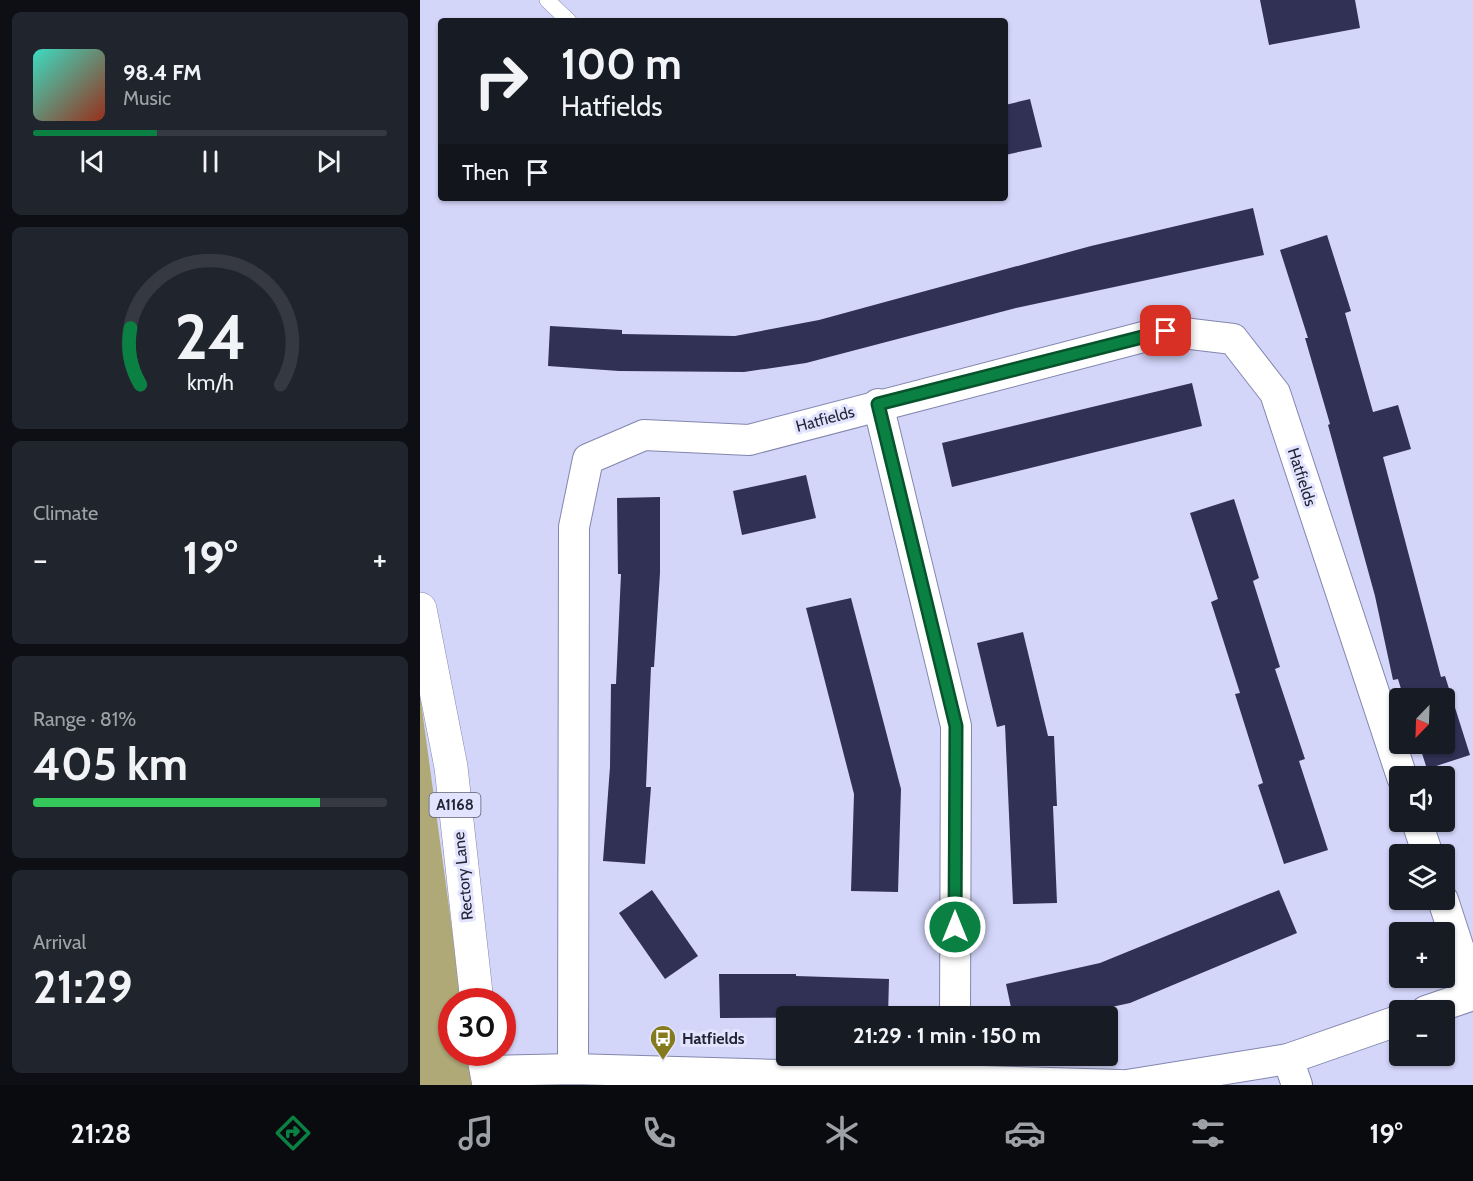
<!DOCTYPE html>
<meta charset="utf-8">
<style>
:root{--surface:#171b24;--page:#20242c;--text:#f1f3f6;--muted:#9ea1a6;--line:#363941;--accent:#0b8043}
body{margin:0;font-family:Cabin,sans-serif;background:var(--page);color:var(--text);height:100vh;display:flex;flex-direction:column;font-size:22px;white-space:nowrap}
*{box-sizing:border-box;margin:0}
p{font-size:20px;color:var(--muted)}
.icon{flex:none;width:33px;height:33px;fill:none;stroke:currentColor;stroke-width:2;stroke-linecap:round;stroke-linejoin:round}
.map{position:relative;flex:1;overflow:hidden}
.side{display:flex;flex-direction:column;gap:12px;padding:12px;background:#0d0f14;width:420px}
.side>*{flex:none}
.hud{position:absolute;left:18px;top:18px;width:570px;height:183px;border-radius:6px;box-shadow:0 2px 4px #0004;background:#171b24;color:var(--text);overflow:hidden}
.needle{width:39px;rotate:203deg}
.tools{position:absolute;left:969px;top:688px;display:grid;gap:12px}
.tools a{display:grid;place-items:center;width:66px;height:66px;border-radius:6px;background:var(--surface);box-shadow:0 2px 4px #0004;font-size:30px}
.speed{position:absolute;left:18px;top:988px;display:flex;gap:12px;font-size:30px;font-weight:700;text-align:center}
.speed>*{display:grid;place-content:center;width:78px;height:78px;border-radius:50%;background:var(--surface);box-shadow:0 2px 4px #0004;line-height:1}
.speed .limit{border:9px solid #d22;background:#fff;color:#111}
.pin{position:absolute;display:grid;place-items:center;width:51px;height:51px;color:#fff;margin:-26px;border-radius:12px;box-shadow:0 3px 9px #0006}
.me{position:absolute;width:66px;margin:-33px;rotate:0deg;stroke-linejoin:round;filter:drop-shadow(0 0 4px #0008)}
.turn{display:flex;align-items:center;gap:21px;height:126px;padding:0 24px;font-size:27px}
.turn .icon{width:78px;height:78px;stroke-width:2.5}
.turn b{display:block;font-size:42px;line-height:51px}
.then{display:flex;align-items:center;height:57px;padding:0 24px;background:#0003;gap:12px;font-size:22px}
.big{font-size:45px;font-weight:800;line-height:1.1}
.side .widget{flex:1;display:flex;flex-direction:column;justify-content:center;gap:9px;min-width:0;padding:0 21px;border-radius:9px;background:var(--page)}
.side .dial{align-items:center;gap:0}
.dial svg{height:156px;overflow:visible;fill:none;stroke:var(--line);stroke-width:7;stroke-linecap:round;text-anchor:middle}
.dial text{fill:var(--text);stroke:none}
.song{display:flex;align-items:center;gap:18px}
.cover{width:72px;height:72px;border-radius:9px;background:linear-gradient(135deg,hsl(170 70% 55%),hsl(10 70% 35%))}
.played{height:6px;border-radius:3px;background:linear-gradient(90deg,var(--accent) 35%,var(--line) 35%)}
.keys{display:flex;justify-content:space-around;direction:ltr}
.heat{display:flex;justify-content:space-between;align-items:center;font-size:33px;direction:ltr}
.charge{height:9px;border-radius:4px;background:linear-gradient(90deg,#34c759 81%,var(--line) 0)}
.trip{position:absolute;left:356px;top:1006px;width:342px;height:60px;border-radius:6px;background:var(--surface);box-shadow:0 2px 4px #0004;font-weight:800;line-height:60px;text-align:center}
.dock{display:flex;height:96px;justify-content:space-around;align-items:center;background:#090b0e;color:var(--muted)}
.dock .icon{width:42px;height:42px}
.dock .active{color:var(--accent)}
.dock b{font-size:27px;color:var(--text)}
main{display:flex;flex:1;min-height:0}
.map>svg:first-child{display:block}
</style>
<main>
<section class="side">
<div class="widget">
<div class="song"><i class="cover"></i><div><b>98.4 FM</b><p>Music</p></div></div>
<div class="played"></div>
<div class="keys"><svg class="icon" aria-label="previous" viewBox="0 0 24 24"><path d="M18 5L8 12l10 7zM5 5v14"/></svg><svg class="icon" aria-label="pause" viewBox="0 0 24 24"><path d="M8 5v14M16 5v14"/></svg><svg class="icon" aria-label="next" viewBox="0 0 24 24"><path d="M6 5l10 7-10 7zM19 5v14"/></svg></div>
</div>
<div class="widget dial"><svg viewBox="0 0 100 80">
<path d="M14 69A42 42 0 1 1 86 69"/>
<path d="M14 69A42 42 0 0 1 9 40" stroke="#0b8043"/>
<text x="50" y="56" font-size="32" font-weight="700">24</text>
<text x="50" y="72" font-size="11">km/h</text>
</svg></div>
<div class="widget"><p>Climate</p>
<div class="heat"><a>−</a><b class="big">19°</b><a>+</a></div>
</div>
<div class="widget"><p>Range · 81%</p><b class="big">405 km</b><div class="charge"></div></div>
<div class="widget"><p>Arrival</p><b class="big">21:29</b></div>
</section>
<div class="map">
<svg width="1053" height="1085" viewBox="0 0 1053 1085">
<rect width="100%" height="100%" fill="#d3d6f9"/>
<!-- green -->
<polygon fill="#afa978" points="0,695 42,1002 32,1002 32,1053 49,1053 55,1085 0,1085"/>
<!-- building -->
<g fill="#303154">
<polygon points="840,0 935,0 940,28 849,45"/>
<polygon points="610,99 622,147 585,155 585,105"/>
<polygon points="833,208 844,255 596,308 386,363 324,372 199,371 128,366 130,326 202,330 202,334 315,336 399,320 671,246"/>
<polygon points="907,235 931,311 925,313 953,412 978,405 991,449 963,457 1021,677 1025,676 1050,755 1007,769 999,744 1024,744 1024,699 984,699 978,679 973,680 955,596 908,425 910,424 885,338 888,338 860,250"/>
<polygon points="772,383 782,426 532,487 522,443"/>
<polygon points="386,475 396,518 322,535 313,491"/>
<polygon points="240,497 240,573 234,667 231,667 226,787 231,787 225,864 183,861 190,767 191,684 196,684 201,574 198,574 197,498"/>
<polygon points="814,499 839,578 833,581 860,667 855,669 885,759 879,761 908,850 864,864 838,785 843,783 815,694 820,693 791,602 798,599 770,513"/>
<polygon points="431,598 481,789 478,892 431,891 434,794 386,608"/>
<polygon points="603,632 628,736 634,736 637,806 633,806 637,903 593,904 585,725 577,727 557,643"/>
<polygon points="232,890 278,956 245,979 199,913"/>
<polygon points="859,890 877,933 710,1003 645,1017 593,1017 586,984 680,963"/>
<polygon points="299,974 376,974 376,976 469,979 468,1017 300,1018"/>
</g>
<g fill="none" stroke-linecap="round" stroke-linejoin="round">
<!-- lane casing -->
<g stroke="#8386ae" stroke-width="16">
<polyline id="lane" points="127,0 149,21"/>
</g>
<!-- street casing -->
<g stroke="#8386ae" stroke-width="32">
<g id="street">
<polyline points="458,404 536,726 535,1017"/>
<polyline points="997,822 1008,855"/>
<polyline points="1023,900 1053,992"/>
<polyline points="1006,1011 1053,995"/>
<polyline points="868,1059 877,1085"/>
<polyline points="153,1069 154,527 168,459 224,435 329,440 746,331 813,339 855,393 982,777"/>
<polyline points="65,1071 153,1069 700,1085"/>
<polyline points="707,1085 868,1059 980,1020"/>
</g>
</g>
<!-- primary casing -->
<g stroke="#8386ae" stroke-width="34">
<g id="primary">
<polyline points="0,609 31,767 57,1002"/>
<polyline points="63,1053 69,1085"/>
</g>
</g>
<!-- lane -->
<use href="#lane" stroke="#fff" stroke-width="15"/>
<!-- street -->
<use href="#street" stroke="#fff" stroke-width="30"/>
<!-- primary -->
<use href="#primary" stroke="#fff" stroke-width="33"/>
</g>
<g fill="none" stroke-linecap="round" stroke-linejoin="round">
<!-- route casing -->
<g stroke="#07532c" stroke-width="15">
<polyline id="route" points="535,927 536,726 458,404 746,331"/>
</g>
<!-- route -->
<use href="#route" stroke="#0b8043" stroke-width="10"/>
</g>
<!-- icons -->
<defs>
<g id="bus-pin" transform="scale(1.35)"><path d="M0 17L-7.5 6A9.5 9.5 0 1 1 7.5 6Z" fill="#867a1f" stroke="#e2e4ff"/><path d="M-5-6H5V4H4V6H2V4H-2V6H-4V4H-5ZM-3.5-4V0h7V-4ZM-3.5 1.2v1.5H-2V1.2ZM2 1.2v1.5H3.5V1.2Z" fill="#fff"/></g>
</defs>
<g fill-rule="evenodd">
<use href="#bus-pin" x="243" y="1038"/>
</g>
<g text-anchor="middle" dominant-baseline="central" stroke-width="6" stroke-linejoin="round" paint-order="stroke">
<!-- shield labels -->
<rect fill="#e2e4ff" stroke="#5c5e71" stroke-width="1.5" x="9.5" y="793" width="51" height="24" rx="4.5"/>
<g font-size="15" font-weight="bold" fill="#232434">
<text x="35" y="805">A1168</text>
</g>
<!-- street labels -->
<g font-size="16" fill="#232434" stroke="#e2e4ff">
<text transform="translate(405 419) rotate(-15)">Hatfields</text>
<text transform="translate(882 477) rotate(72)">Hatfields</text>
<text transform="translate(43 876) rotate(-96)">Rectory Lane</text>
</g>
<!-- poi labels -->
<g font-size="16" font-weight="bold" fill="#232434" stroke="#e2e4ff" text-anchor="start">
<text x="262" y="1038">Hatfields</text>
</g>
</g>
</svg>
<div class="tools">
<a><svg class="needle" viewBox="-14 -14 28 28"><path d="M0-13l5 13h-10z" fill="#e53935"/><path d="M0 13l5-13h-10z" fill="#9ea1a6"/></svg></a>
<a><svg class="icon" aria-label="sound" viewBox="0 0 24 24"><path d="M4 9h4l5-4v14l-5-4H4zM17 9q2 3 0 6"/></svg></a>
<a><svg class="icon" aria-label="layers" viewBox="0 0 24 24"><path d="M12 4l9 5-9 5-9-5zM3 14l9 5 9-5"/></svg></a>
<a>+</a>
<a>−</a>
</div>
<div class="speed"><div class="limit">30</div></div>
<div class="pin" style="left:746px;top:331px;background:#d93025"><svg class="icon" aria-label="arrive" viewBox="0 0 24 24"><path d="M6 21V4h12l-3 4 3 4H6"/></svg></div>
<svg class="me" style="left:535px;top:927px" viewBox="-20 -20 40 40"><circle r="17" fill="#0b8043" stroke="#fff" stroke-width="3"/><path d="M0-11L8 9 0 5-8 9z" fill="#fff"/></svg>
<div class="trip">21:29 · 1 min · 150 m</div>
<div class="hud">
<div class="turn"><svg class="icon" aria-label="right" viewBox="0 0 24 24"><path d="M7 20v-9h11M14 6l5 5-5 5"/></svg><div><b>100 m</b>Hatfields</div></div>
<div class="then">Then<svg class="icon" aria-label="arrive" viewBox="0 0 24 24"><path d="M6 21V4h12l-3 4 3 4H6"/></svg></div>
</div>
</div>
</main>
<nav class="dock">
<b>21:28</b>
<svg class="icon active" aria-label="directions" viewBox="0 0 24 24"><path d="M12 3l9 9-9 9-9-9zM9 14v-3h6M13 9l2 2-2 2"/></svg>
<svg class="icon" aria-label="music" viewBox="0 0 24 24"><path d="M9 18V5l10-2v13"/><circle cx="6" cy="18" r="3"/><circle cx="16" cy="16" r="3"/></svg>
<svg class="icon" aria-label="phone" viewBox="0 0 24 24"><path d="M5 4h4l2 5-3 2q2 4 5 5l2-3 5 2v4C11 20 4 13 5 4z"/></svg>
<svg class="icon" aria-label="climate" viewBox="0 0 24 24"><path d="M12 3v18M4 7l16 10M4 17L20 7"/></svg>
<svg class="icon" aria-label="car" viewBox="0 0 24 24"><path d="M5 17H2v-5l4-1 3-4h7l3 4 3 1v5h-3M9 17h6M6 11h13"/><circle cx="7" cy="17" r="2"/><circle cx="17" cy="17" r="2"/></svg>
<svg class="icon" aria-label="filters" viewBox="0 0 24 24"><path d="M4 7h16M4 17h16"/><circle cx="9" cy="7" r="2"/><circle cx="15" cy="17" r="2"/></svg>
<b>19°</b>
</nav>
